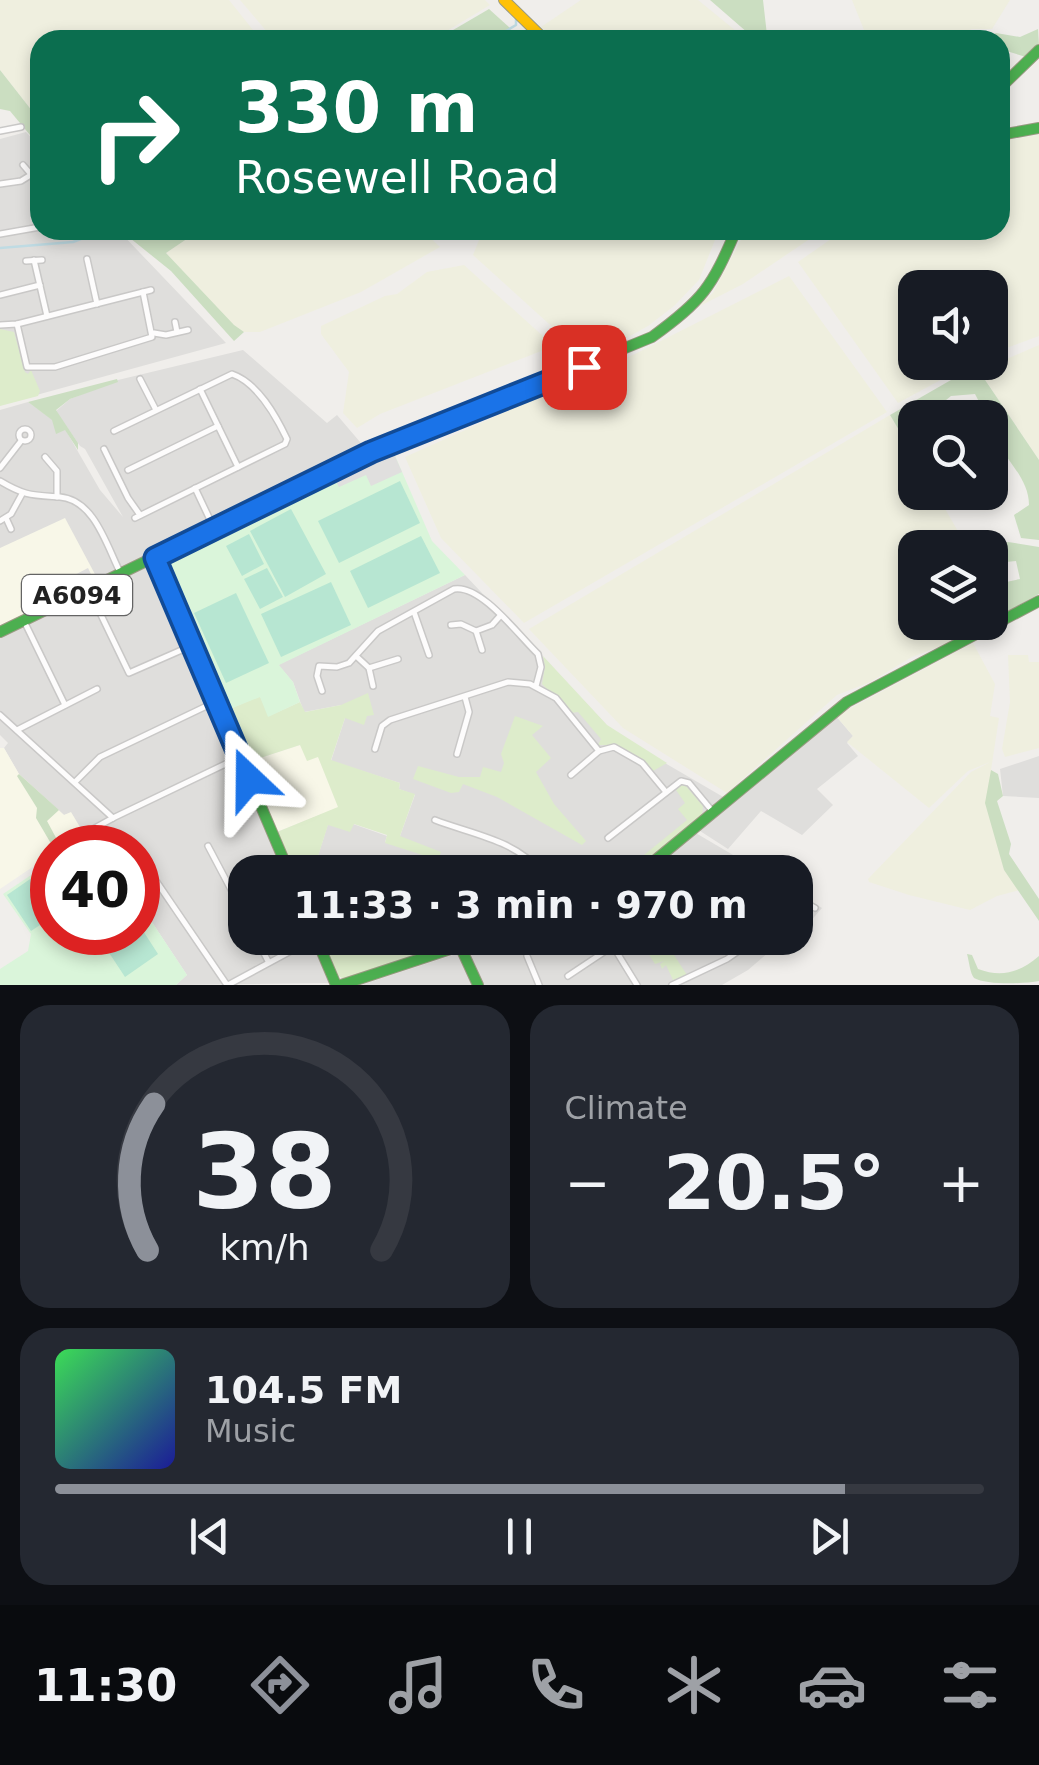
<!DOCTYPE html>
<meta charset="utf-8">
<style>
:root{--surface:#171b24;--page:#242831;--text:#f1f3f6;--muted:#9ea1a6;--line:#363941;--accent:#8c9099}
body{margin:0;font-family:"DejaVu Sans",sans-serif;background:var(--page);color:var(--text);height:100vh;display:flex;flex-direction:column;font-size:38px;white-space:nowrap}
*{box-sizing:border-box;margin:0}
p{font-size:32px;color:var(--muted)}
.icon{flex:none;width:55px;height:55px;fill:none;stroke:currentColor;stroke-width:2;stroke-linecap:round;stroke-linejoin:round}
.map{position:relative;height:985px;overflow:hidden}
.sheet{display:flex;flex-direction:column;gap:20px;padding:20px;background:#0d0f14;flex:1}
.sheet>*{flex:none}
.hud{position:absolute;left:30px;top:30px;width:980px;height:210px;border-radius:30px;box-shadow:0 5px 15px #0003;background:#0b6e4f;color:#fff;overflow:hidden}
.fabs{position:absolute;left:898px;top:270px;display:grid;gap:20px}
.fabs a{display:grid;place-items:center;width:110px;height:110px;border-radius:20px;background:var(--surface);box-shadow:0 5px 15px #0003;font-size:50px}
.speed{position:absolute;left:30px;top:825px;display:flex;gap:20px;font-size:50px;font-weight:700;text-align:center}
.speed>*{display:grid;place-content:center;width:130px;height:130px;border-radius:50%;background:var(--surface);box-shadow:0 5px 15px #0003;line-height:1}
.speed .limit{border:15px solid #d22;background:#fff;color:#111}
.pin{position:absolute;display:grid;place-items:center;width:85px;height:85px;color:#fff;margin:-42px;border-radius:20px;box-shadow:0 5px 15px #0006}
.me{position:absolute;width:110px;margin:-55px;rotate:337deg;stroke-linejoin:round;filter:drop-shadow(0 0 8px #0008)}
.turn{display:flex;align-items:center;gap:35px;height:210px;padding:0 40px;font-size:45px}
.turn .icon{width:130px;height:130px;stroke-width:2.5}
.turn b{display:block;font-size:70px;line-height:85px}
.big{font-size:75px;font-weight:800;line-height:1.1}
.sheet .card{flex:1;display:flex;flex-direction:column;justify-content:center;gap:15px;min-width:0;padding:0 35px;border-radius:30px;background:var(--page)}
.sheet .dial{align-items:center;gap:0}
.dial svg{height:260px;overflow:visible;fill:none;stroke:var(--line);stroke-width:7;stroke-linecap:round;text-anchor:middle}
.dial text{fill:var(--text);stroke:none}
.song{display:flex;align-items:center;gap:30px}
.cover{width:120px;height:120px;border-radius:15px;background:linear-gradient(135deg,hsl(130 70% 55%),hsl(240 70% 35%))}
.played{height:10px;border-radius:5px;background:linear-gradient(90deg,var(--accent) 85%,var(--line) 85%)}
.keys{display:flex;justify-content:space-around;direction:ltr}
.heat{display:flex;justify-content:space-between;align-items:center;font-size:55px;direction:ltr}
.sheet .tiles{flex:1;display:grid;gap:20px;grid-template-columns:1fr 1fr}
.card:last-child{grid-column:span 2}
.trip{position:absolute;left:228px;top:855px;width:585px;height:100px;border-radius:30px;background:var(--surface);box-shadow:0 5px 15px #0003;font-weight:800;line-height:100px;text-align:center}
.tabs{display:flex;height:160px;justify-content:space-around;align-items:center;background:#090b0e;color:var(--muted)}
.tabs .icon{width:70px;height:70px}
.tabs .active{color:var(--accent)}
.tabs b{font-size:45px;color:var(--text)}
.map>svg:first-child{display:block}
</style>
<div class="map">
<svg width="1039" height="985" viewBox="0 0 1039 985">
<rect width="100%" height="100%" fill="#f0eeeb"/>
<!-- residential -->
<g fill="#dfdedc">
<polygon points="26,132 40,147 40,230 118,230 226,343 0,405 0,139"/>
<polygon points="243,350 327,423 337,415 366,449 0,629 0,410 28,402 65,429 100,490 123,517 85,449 80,446 56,411 70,399 118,380"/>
<polygon points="148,567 155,567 285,872 245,872 245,938 313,938 332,983 176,985 187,975 138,901 138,848 90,847 71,813 64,815 19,774 4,748 8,743 0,735 0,635"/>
<polygon points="465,575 615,734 725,798 634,872 313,872 328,824 353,824 387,836 385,842 400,836 415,795 399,789 400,783 331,761 345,718 341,705 304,712 293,682 278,665"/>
<polygon points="836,716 853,736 847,743 858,756 817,789 833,805 802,835 761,811 728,849 697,829"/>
<polygon points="1039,756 1039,798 1003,796 1000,769"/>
<polygon points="694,832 762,872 648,872"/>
<polygon points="795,892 822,908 789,946 782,941 748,970 722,985 361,985 505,938 795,938"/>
</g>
<!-- education -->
<g fill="#f8f7e8">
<polygon points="65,518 97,578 0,626 0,548"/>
<polygon points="300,745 318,756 339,807 277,832 248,762"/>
<polygon points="0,748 4,748 19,774 64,815 71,812 83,832 61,843 61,847 52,848 52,854 0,889"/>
</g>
<!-- farmland -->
<g fill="#efefdf">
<polygon points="0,0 229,0 261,40 40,40 40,121 0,70"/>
<polygon points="240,0 485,0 490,5 432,40 274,40"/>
<polygon points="581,0 698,0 747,40 558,40 541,27"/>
<polygon points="852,0 1010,0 992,29 972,29 945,40 868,40"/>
<polygon points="1039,135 1039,336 990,354 990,288 915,288 915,362 972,363 898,403 798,262 844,230 1000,230 1000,141"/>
<polygon points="200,230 422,230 440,247 361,292 260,332 244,332 234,326 166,253"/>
<polygon points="487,230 719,230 699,280 674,306 648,326 605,350 594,332 570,343 473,255 481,235"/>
<polygon points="746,230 823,230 743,284 696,308 713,293"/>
<polygon points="464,265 554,346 380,414 357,428 343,413 349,372 321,334 321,326 385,296 397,294 427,272"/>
<polygon points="789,276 887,412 524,623 441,538 405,457 637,353"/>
<polygon points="1039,345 1039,460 979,371"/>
<polygon points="890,415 915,457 915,492 936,493 967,547 915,548 915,622 980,623 946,644 912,657 870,682 837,695 727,793 623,728 529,629"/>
<polygon points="973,643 995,684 990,716 999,718 991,770 1004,870 1020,890 997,896 970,910 909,895 869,882 868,879 971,772 990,762 968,771 929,808 847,742 853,736 836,716"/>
<polygon points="1008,655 1028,655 1029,662 1039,662 1039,748 1005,757 1002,749 1010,702"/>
</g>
<!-- grass -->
<g fill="#ddeccb">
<polygon points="0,329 14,332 25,372 28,374 31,370 40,391 38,396 0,406"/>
<polygon points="543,656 607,725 667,763 653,771 617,745 598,745 601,739 578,712 571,713 542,684 545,667"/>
<polygon points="368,693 374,715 367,716 364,725 345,718 331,760 400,783 399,789 415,794 400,836 441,852 438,860 385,843 387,835 354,824 350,832 328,825 313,872 293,872 277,832 338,807 318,757 307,761 300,745 248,762 225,711 260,696 269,716 300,702 305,712 341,705"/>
<polygon points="515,716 543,726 532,735 551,758 536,772 554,804 586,841 582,845 497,797 463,784 459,792 451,793 413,779 418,766 459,777 480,777 483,767 501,772 504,763 501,754"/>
<polygon points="680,785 686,786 703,806 702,817 667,848 628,872 623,872 687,820 678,809 685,803 676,790"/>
<polygon points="319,938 363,938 377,942 381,938 475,938 344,979 335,974"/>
<polygon points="638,938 663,938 687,975 673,980 666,965 662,969 660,964 664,961 655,964"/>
</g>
<!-- forest -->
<g fill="#cbdec1">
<polygon points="710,0 763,0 767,35 776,40 756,40"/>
<polygon points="489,9 511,29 494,40 436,40"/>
<polygon points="1038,29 1039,45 1026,57 1000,49 1000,40 991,40 990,36 996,33 1020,37"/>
<polygon points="0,70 40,121 40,147 10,111 0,109"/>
<polygon points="120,230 200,230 166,253 234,325 244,332 234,341 171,271"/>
<path d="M979,371L1039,460V540L1021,538L1014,515L1029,505C1029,472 992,451 990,418L987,417L975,394L951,396L925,417L915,418V457L890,415L951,380Z"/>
<polygon points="117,379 118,382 70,399 56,410 78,443 78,450 65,430 56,434 52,420 28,402"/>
<polygon points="1008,542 1039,547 1039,594 1004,613 997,584 1020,579 1016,561 996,563 990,550"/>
<polygon points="991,770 998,774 1003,796 997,801 1011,844 1009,854 1039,899 1039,921 1004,870 985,803"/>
<polygon points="19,774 59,810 47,821 61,847 53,847 36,818 37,808 17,776"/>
<path d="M967,954L972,955L978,969C1002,978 1021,972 1039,956V981C1023,984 986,985 974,978C970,973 969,961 967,954Z"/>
</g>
<!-- park -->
<g fill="#daf5da">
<polygon points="393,451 432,541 465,575 279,665 293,682 300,702 268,717 260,697 225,711 161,562"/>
<polygon points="52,861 52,932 138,932 138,901 187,975 176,985 0,985 0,969 28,951 31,934 3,894"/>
</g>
<!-- pitch -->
<g fill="#b7e6d2">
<polygon points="400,481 420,523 339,563 318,521"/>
<polygon points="291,509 326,574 285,597 250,531"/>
<polygon points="249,534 264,564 242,576 226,546"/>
<polygon points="421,536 440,573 368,608 350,571"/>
<polygon points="267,568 283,597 260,609 244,579"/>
<polygon points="331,582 351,625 281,657 261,614"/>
<polygon points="236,593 269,663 226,683 194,613"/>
<polygon points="52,864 52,917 31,931 7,895"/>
<polygon points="138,923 158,954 125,977 96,933 138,932"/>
</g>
<!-- parking -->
<g fill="#e0dfde">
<polygon points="394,454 402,472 371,486 366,475 339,487 336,481"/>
<polygon points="88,568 92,576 26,611 21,603"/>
</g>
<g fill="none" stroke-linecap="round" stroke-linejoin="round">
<!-- stream -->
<g stroke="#bfdbe3" stroke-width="2.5">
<polyline points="491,40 516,25 516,16"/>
<polyline points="0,248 73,242 91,235 102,236 118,230"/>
</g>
<!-- street casing -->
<g stroke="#c9c8c7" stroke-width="8">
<g id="street">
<polyline points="0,131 21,127"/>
<polyline points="23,165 40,185"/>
<polyline points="0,184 21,181 29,176"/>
<polyline points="0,234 40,227"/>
<polyline points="87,259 97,304"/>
<polyline points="34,260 47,316"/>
<polyline points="26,261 42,260"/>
<polyline points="0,295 40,285"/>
<polyline points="175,322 177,332"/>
<polyline points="17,324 27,367 55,367 152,337 143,292"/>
<polyline points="0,325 17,324 151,290"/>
<polyline points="154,333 166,335 188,330"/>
<polyline points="140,379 156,410"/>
<polyline points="200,389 238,467"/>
<circle cx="25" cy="435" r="6"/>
<path d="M114,431L232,374C258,383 276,416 287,439L285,444L135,518"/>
<polyline points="104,449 128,498 140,515"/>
<polyline points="45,457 57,471 57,497"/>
<polyline points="0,468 21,441"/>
<polyline points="128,470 218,426"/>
<path d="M0,481C25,496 32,495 60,497C95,500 107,547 121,574"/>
<polyline points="195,488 213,526"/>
<polyline points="6,518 11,529"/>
<polyline points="0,521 11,514 22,494"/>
<polyline points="89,590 129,673 193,645"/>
<polyline points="414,612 429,655"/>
<polyline points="24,621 65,705"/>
<polyline points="451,625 461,624 476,631 482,650"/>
<polyline points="476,631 492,625 500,616"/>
<polyline points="356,656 369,668 373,686"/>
<polyline points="369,668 398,659"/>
<path d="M322,691L317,676L319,666L337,667L349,663L378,631L454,589C481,584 519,636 538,654L541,667L536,686"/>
<polyline points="0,715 113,818"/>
<polyline points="17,730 97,689"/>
<polyline points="375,749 382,726 390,720 508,682 530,684 556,698 599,751"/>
<polyline points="457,754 469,712 465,697"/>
<polyline points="571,775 599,751 614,747 642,763 666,792"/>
<polyline points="75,782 100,757 217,701"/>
<path d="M435,820C471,834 516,840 541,872"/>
<polyline points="608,838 681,781 689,783 713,812"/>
<polyline points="66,844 113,818 240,757"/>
<polyline points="208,846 245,916"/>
<polyline points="664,853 680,872"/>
<polyline points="150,872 227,985"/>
<polyline points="351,872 355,860"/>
<polyline points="723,872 728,872"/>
<polyline points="795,897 815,908"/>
<polyline points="256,938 268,961"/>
<polyline points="608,938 637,985"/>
<polyline points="734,938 744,949"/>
<polyline points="527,956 539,985"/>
<polyline points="568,976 613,946"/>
<polyline points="228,985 315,938"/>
<polyline points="672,985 727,959 757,938"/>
</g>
</g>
<!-- fast casing -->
<g stroke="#999a82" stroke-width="12">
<g id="fast">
<polyline points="1000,88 1039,50"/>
<polyline points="1000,135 1039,128"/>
<polyline points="155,558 289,872"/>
<path d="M0,632L371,452L652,337C703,300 712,287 736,230"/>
<polyline points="641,872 847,702 1039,601"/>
<polyline points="316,938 336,985"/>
<polyline points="460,946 478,985"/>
<polyline points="341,985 484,938"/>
</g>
</g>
<!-- slow casing -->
<g stroke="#999a82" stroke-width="12">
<polyline id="slow" points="504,0 545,40"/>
</g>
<!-- street -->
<use href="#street" stroke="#fdfcfc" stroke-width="5"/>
<!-- fast -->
<use href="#fast" stroke="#4caf50" stroke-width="10"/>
<!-- slow -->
<use href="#slow" stroke="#ffc107" stroke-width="10"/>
</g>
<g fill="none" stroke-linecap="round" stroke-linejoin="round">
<!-- route casing -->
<g stroke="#114b97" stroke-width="25">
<polyline id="route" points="249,779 155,558 371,452 584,367"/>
</g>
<!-- route -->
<use href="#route" stroke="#1a73e8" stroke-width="18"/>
</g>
<g text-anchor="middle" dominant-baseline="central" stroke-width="8" stroke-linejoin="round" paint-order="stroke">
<!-- shield labels -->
<rect fill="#fff" stroke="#646464" stroke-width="2.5" x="22" y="575" width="110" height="40" rx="8"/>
<g font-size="25" font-weight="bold" fill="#222">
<text x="77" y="595">A6094</text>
</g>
</g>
</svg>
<div class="fabs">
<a><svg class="icon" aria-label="sound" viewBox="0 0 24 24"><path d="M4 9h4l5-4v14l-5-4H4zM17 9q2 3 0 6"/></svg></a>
<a><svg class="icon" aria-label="search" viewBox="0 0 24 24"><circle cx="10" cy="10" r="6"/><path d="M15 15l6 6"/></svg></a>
<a><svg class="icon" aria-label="layers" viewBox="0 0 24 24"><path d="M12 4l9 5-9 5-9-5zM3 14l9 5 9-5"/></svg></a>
</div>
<div class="speed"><div class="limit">40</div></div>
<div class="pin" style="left:584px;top:367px;background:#d93025"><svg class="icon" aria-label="arrive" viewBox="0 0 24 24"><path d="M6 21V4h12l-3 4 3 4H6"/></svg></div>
<svg class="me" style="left:249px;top:779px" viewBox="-20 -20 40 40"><path d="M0-17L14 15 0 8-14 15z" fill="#1a73e8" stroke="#fff" stroke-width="4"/></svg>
<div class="trip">11:33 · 3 min · 970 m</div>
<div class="hud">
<div class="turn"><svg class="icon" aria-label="right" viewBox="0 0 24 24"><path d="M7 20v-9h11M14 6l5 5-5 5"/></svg><div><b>330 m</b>Rosewell Road</div></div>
</div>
</div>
<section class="sheet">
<div class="tiles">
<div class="card dial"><svg viewBox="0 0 100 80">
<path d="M14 69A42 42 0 1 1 86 69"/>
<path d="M14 69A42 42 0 0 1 16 24" stroke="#8c9099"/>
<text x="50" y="56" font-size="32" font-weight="700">38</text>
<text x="50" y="72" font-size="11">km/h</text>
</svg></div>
<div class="card"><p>Climate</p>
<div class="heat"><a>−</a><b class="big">20.5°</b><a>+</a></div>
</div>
<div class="card">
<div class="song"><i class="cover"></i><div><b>104.5 FM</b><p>Music</p></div></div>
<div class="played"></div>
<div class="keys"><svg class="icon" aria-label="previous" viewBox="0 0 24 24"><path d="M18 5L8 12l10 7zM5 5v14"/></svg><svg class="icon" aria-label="pause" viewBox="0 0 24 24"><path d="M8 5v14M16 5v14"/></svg><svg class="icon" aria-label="next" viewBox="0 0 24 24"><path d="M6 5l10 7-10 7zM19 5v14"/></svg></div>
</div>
</div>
</section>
<nav class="tabs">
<b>11:30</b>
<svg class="icon active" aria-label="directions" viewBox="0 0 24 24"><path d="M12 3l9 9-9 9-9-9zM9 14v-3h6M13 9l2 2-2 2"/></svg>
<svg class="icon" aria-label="music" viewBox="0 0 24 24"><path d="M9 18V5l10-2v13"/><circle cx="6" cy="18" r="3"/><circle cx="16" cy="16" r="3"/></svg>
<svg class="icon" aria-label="phone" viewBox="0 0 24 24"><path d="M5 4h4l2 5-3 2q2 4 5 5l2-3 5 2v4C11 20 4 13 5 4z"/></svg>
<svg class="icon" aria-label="climate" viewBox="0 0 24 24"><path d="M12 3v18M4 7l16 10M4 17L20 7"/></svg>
<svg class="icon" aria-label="car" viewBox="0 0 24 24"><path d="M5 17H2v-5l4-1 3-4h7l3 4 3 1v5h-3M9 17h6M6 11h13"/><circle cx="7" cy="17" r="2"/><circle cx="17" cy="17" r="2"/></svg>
<svg class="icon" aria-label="filters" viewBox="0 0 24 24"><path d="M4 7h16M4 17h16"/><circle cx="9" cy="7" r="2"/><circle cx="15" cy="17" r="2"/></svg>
</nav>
